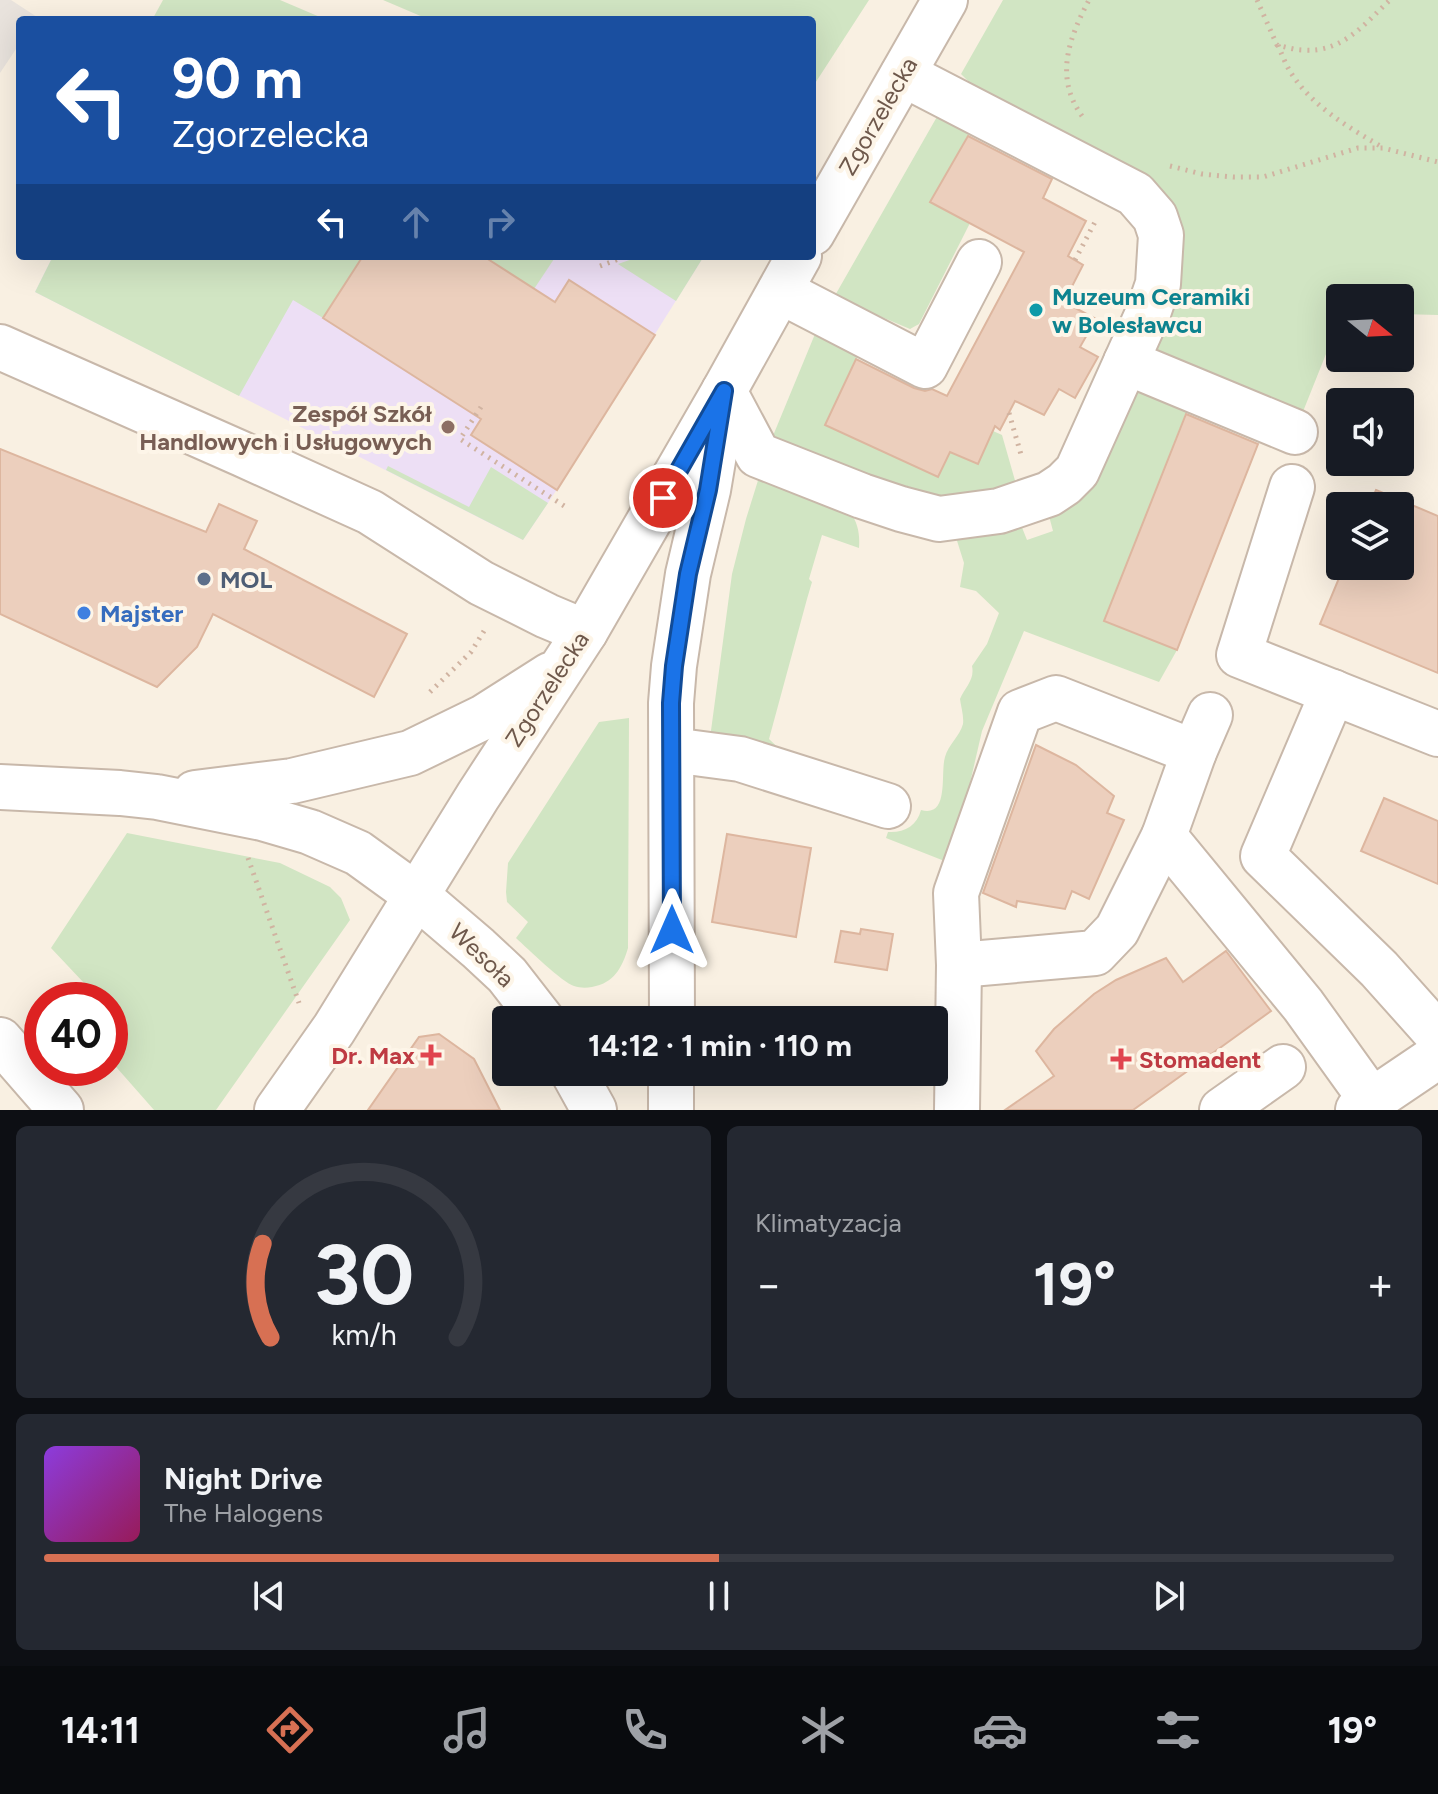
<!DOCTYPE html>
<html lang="pl">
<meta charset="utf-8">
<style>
:root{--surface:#171b24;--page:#242831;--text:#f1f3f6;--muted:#9ea1a6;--line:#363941;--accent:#d77053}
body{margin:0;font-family:Figtree,sans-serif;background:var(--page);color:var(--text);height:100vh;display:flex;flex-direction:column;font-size:30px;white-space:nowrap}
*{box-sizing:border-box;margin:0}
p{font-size:26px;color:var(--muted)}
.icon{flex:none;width:44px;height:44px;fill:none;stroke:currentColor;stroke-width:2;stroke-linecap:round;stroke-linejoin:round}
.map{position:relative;height:1110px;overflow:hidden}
.details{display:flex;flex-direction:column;gap:16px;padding:16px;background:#0d0f14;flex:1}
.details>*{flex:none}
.banner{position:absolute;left:16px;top:16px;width:800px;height:244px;border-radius:8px;box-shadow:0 8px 32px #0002;background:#1a4fa0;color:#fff;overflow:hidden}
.needle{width:52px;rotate:108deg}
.buttons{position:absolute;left:1326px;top:284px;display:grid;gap:16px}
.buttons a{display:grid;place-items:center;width:88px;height:88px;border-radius:8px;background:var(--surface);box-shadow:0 8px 32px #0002;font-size:40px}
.speed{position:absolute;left:24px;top:982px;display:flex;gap:16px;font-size:40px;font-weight:700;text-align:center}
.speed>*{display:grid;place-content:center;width:104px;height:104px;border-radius:50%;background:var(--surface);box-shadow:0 8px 32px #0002;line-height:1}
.speed .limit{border:12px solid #d22;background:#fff;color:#111}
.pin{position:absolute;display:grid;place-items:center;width:68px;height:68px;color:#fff;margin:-34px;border:4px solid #fff;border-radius:50%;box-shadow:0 2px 8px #0007}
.me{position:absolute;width:88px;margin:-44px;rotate:0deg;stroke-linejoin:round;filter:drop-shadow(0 0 6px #0008)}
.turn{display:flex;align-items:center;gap:28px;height:168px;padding:0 24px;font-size:36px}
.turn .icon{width:104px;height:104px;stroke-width:2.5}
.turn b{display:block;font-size:56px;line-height:68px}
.lanes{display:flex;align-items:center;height:76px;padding:0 24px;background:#0003;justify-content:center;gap:40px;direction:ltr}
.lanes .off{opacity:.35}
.big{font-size:60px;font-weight:700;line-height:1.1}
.details .widget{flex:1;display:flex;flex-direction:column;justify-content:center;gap:12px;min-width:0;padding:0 28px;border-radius:12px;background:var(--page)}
.details .dial{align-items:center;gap:0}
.dial svg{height:208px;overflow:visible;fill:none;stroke:var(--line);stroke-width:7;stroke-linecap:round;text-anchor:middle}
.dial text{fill:var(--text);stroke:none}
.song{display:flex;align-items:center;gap:24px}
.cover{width:96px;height:96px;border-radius:12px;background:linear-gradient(135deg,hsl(270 70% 55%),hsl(330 70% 35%))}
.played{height:8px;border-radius:4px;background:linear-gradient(90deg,var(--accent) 50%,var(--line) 50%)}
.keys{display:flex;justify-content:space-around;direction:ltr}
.heat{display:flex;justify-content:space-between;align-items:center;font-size:44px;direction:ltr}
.details .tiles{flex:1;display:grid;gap:16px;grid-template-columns:1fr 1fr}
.widget:last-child{grid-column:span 2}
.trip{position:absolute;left:492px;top:1006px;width:456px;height:80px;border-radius:8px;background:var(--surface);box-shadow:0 8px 32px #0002;font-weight:700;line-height:80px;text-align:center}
.menu{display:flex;height:128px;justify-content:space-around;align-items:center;background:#090b0e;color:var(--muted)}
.menu .icon{width:56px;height:56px}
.menu .active{color:var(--accent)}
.menu b{font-size:36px;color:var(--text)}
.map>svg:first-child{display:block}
</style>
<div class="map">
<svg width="1438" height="1110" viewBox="0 0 1438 1110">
<rect width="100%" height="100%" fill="#f9f0e2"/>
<!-- industrial -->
<polygon fill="#e9e3dd" points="0,0 11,0 37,17 35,20 20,20 20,43 0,73"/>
<!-- education -->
<polygon fill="#eddff5" points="53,256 704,256 564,479 523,540 35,292"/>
<!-- green -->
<g fill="#d1e5c3">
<polygon points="163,0 280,0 327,20 152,20"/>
<polygon points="383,0 869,0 812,88 812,20 430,20"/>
<polygon points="1003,0 1438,0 1438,315 1400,314 1400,298 1340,298 1340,319 1300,419 1149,348 1177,251 986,99 961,74"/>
<polygon points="938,115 969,133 931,202 970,223 919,324 910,329 877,315 875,319 833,299"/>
<polygon points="53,256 363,256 323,318 293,300 239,396 35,292"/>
<polygon points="483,256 556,256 534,289"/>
<polygon points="641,256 704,256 676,301 618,264"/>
<polygon points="815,334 858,356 825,425 938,477 950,452 978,463 993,431 1002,435 1018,491 916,503 770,443"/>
<path d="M1133,386L1187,410L1104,621L1177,650L1159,682L1024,631L982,731L970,783L947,862L886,838L888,832C904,833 917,826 921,810C950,818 940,773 945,757C948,745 960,736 963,724C964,716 961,707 960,699C965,687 975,680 972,666L987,644L999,613L976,591L960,587L964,563L953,528L1021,525L1027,540L1053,531L1049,516Z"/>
<polygon points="388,466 469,507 491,467 548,503 523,540 386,470"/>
<path d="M760,474L850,512C858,523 860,534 859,548L822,535L809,579L812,582L807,599L769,739L791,760L710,738L732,574L746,519Z"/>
<path d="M629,718L628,948C622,968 614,983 592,987C586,988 580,988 574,986C563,983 527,948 516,938L528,922L507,902L506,892L508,863L599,722Z"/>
<polygon points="127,833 280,863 330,887 341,898 350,920 216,1110 154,1110 110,1060 110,1000 100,1000 51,948"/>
</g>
<!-- building -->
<g fill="#eccfbd" stroke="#ddb69f" stroke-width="2">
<polygon points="968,136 1052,179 1043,198 1086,221 1068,256 1083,265 1064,302 1096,319 1080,347 1098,357 1075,398 1059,389 1044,415 1015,401 1000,430 995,426 978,464 950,452 938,477 825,425 856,359 914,388 925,391 932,389 947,396 1024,252 930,202"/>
<polygon points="363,256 483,256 555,302 569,280 655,335 557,490 471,435 481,419 323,318"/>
<polygon points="1186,414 1258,444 1177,650 1104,621"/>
<polygon points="0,449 206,532 219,504 257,521 244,549 407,634 374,697 213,614 197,647 157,687 0,614"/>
<polygon points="1376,490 1438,516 1438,673 1320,624 1344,566 1400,566 1400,506 1369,506"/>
<polygon points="1036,745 1076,765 1114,796 1107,813 1124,820 1089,899 1072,891 1065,909 1017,901 1016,907 983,893"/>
<polygon points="1384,798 1438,821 1438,884 1361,851"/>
<polygon points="727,834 811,848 796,937 712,922"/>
<polygon points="861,929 893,934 887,970 835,962 841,931 860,934"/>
<polygon points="1226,951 1271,1011 1224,1045 1133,1110 1005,1110 1054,1076 1036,1051 1054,1029 1094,994 1116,980 1166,958 1183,982"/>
<polygon points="439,1034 474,1059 500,1110 368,1110 419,1037"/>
</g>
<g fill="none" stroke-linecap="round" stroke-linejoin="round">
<!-- minor casing -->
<g stroke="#c8b8aa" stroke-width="48">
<g id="minor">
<polyline points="812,233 945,0"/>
<polyline points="780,291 925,366 979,262"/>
<polyline points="0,347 242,454 370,512 481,583 547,616 585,632"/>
<polyline points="1126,362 1295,432"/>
<polyline points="724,391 758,455 862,496 901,509 939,519 999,511 1049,494 1064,484 1077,471 1148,313 1158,284 1161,235 1155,217 1135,194 903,74"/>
<polyline points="1292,487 1239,655 1438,734"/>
<polyline points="1333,692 1263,856 1379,969 1438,1035"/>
<polyline points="1210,715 1194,752 1164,836 1303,1005 1372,1101"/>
<polyline points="672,750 740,759 888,806"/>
<polyline points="0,787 120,793 157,797 262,818 310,832 358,853 416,895 478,948 507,975 542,1020"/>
<polyline points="195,793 292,781 410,753 484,717 550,675"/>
<polyline points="959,965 1095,953 1117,930 1164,836"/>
<polyline points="672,1020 671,703 674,666 688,574 708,490 720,419"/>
<polyline points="0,1040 61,1110"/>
<polyline points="573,1072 594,1110"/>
<polyline points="277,1110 334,1029 478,796 585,632 724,391 799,256"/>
<polyline points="671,1110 671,1072"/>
<polyline points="957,1110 959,965 956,893 1020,712 1056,698 1194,752"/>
<polyline points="1222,1110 1283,1067"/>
<polyline points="1358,1110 1438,1056"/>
</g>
</g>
<!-- path -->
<g stroke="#d0b3a1" stroke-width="5" stroke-dasharray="2 6" stroke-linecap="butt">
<path d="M1257,0L1277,45C1286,47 1295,50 1303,50C1343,53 1364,24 1390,0"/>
<path d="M1278,45C1282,55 1286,65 1291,73C1313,107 1348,127 1382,147"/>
<path d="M1082,116C1054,77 1069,38 1089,0"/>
<polyline points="1170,166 1202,174 1233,177 1263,177 1358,148 1383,148 1438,162"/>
<polyline points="1075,260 1096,220"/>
<polyline points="600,266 627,256"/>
<polyline points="481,407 460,439 569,509"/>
<polyline points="1009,413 1022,458"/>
<polyline points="430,692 471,652 484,631"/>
<polyline points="248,858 299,1003"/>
</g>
<!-- minor -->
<use href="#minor" stroke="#fff" stroke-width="44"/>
</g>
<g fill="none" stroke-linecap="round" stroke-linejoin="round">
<!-- route casing -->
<g stroke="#114b97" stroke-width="20">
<polyline id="route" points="663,498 724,391 708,490 688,574 674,666 671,703 672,930"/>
</g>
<!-- route -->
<use href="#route" stroke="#1a73e8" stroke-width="14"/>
</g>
<!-- markers -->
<circle fill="#0f9aa8" stroke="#fdf5e8" stroke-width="3" cx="1036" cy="310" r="8"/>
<circle fill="#8d6e63" stroke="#fdf5e8" stroke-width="3" cx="448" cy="427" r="8"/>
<circle fill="#5c6f8a" stroke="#fdf5e8" stroke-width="3" cx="204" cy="579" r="8"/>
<circle fill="#3f7fe0" stroke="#fdf5e8" stroke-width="3" cx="84" cy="613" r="8"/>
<g fill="#e0444e" stroke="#fdf5e8" stroke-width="3">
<path d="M427 1043h8v8h8v8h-8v8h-8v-8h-8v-8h8z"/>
<path d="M1117 1047h8v8h8v8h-8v8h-8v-8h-8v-8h8z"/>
</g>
<g text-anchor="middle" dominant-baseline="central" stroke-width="8" stroke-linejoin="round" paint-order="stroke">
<!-- street labels -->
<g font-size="24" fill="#6e584b" stroke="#fdf5e8">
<text transform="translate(878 116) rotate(-60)">Zgorzelecka</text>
<text transform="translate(547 689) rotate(-57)">Zgorzelecka</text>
<text transform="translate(482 955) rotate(44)">Wesoła</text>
</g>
<!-- culture labels -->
<g font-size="24" font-weight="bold" fill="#0d838f" stroke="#fdf5e8" text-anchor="start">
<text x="1052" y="296">Muzeum Ceramiki<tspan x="1052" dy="28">w Bolesławcu</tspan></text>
</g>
<!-- education labels -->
<g font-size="24" font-weight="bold" fill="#785e54" stroke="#fdf5e8" text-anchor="end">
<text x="432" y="413">Zespół Szkół<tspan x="432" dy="28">Handlowych i Usługowych</tspan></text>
</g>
<!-- service labels -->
<g font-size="24" font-weight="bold" fill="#4e5e75" stroke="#fdf5e8" text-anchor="start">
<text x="220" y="579">MOL</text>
</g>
<!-- shop labels -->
<g font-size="24" font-weight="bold" fill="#366cbe" stroke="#fdf5e8" text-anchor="start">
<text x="100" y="613">Majster</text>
</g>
<!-- health labels -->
<g font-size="24" font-weight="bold" fill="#be3a42" stroke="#fdf5e8" text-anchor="end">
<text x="415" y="1055">Dr. Max</text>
<text x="1139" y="1059" text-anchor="start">Stomadent</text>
</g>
</g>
</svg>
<div class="buttons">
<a><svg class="needle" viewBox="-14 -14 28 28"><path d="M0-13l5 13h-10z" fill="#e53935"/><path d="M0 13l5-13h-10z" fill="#9ea1a6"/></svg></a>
<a><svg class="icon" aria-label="sound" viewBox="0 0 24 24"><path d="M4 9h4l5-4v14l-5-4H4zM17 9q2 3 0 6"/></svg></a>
<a><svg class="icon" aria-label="layers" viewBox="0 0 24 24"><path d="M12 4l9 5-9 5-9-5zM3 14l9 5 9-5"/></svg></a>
</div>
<div class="speed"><div class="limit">40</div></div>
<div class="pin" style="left:663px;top:498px;background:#d93025"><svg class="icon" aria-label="arrive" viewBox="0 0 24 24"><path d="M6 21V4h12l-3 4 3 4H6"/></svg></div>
<svg class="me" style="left:672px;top:930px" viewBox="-20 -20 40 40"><path d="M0-17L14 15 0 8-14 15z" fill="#1a73e8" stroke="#fff" stroke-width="4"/></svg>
<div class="trip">14:12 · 1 min · 110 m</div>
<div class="banner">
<div class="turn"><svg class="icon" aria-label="left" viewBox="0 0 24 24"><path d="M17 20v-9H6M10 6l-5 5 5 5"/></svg><div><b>90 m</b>Zgorzelecka</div></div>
<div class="lanes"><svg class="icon" aria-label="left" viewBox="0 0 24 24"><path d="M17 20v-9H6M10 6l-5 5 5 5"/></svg><svg class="icon off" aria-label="ahead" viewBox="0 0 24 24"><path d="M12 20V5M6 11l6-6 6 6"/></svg><svg class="icon off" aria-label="right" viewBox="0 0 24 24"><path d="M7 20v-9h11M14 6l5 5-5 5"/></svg></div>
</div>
</div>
<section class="details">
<div class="tiles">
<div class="widget dial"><svg viewBox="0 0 100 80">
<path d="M14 69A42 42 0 1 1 86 69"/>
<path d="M14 69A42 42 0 0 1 11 33" stroke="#d77053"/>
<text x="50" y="56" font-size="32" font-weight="700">30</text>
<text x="50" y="72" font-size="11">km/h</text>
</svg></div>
<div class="widget"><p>Klimatyzacja</p>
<div class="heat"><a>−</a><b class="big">19°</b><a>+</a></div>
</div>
<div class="widget">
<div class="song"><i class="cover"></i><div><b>Night Drive</b><p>The Halogens</p></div></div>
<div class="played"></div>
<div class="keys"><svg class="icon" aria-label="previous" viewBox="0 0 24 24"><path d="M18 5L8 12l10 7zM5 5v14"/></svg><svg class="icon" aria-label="pause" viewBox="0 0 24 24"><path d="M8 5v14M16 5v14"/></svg><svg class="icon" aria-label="next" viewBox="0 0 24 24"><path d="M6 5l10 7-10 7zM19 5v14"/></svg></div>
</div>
</div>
</section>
<nav class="menu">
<b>14:11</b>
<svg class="icon active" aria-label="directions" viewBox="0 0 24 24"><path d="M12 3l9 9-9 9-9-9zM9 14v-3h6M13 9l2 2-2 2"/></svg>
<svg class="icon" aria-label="music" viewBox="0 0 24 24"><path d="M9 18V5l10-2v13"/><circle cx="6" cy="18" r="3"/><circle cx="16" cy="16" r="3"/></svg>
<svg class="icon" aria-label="phone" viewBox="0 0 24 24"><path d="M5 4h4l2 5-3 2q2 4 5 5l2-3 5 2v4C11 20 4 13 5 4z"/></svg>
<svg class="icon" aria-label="climate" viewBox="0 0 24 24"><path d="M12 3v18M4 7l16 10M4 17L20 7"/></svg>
<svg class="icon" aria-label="car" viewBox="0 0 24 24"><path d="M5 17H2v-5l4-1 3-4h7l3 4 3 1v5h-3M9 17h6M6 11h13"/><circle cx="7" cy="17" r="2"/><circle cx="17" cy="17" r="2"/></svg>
<svg class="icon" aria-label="filters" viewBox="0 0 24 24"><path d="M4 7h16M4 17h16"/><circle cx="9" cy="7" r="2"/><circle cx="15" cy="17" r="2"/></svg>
<b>19°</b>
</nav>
